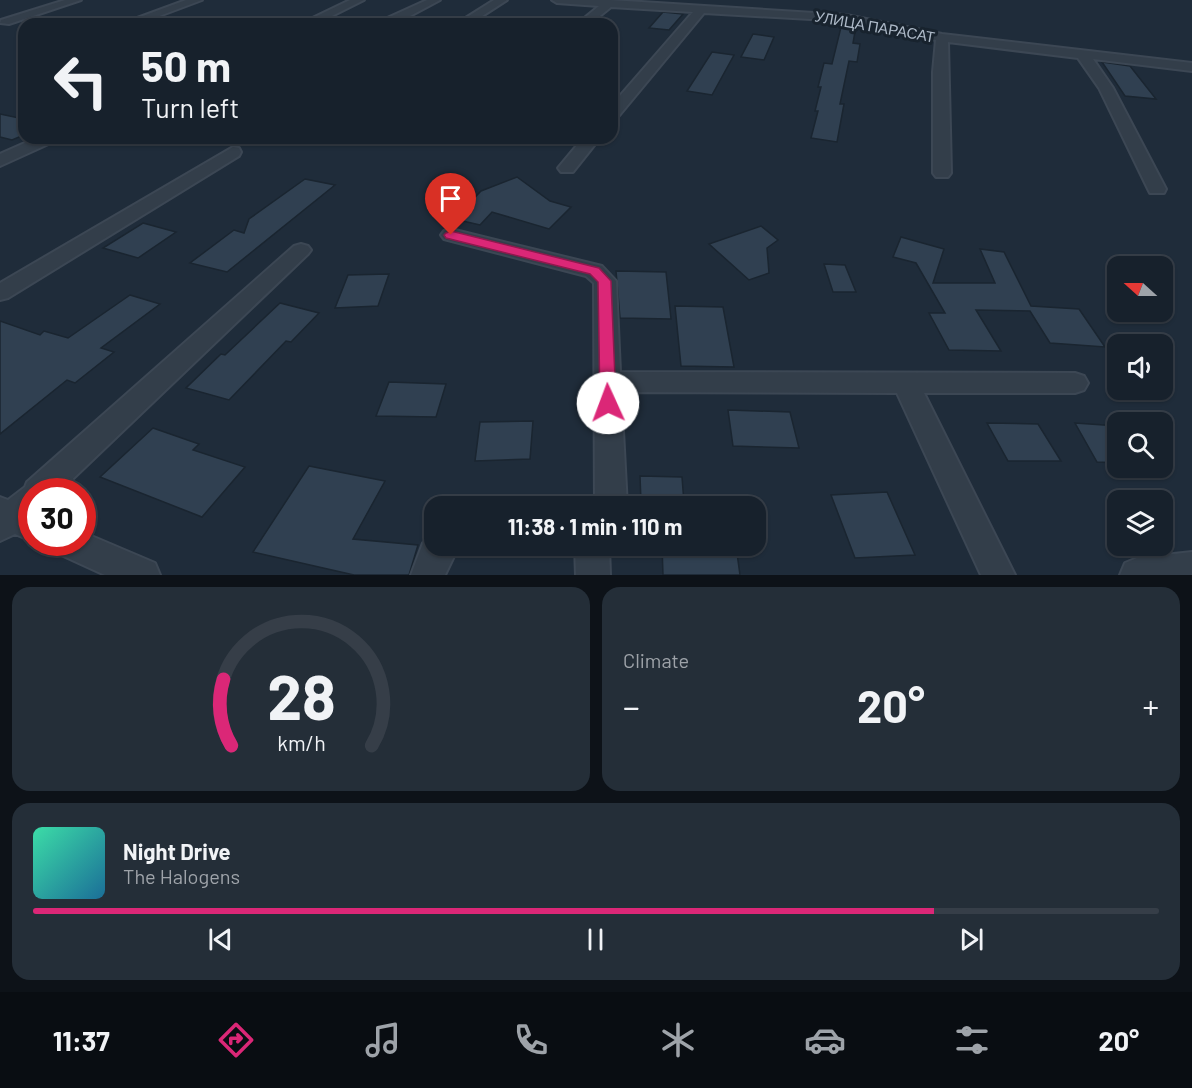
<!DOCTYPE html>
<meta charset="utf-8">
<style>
:root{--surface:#17212c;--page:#242e38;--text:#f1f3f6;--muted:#9ea3a9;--line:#363e48;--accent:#db2777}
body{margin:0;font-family:Barlow,sans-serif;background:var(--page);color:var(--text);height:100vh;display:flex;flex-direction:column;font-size:22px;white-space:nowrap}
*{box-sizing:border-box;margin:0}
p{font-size:20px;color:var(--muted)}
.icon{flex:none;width:33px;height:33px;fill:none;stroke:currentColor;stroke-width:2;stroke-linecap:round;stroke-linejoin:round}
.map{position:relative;height:575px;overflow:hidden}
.panel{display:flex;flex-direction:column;gap:12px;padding:12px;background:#0d1218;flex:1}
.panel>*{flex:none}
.banner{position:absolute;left:18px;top:18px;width:600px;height:126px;border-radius:18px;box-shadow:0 2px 4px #0004,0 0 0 2px var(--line);background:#17212c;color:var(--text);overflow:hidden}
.needle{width:39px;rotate:291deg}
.tools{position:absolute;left:1107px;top:256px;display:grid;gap:12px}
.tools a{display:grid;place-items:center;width:66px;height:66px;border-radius:12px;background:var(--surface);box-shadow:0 2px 4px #0004,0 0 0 2px var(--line);font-size:30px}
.speed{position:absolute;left:18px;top:478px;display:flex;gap:12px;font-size:30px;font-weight:700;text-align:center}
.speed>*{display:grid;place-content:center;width:78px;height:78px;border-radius:50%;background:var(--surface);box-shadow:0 2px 4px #0004,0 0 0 2px var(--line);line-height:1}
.speed .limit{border:9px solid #d22;background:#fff;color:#111}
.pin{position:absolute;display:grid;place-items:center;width:51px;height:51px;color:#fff;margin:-62px -26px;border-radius:50% 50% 50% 0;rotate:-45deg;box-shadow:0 0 6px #0007}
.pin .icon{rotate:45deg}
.me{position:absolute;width:66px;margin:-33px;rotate:358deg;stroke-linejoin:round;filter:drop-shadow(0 0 4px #0008)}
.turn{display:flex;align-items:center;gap:21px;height:126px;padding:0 24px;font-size:27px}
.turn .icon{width:78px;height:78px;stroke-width:2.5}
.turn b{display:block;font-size:42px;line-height:51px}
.big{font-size:45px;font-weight:700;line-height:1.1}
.panel .widget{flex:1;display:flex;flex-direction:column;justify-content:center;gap:9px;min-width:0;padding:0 21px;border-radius:18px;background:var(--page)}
.panel .dial{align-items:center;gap:0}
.dial svg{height:156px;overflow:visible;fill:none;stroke:var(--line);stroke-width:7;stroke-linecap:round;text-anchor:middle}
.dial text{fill:var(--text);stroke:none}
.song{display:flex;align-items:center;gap:18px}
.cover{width:72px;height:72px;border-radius:9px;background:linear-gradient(135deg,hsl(160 70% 55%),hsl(200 70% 35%))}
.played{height:6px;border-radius:3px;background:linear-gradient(90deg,var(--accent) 80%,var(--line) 80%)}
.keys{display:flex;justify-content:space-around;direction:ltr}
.heat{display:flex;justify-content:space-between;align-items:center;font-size:33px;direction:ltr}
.panel .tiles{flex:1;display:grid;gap:12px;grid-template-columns:1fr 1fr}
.widget:last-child{grid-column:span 2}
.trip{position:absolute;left:424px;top:496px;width:342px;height:60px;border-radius:18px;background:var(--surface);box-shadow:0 2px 4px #0004,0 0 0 2px var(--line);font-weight:700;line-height:60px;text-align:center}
.tab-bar{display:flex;height:96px;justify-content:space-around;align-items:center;background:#090d12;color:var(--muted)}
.tab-bar .icon{width:42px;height:42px}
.tab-bar .on{color:var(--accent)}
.tab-bar b{font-size:27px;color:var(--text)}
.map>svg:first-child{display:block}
</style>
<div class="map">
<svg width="1192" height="575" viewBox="0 0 1192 575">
<rect width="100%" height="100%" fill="#1f2c3a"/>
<!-- building -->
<g fill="#304051" stroke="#1a2530" stroke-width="1.5">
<polygon points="663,12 683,14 669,30 649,28"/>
<polygon points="842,23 856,26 853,43 860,44 857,62 849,61 840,104 844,104 837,142 811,138 818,111 815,111 821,87 818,87 824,63 832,64"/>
<polygon points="753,34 774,37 764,60 741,57"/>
<polygon points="712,52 734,55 712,95 687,91"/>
<polygon points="1102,62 1130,66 1156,99 1125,96"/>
<polygon points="0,114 24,119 24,135 12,140 0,137"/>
<polygon points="517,177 550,201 571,207 549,229 492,212 480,225 454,219 481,191"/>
<polygon points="305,179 335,185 227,272 190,263 234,230 244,233 249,219"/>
<polygon points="143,223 176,232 138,258 103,248"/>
<polygon points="761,226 778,240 767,248 769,273 749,280 709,244"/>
<polygon points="901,237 944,249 933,283 995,283 980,249 1004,252 1031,306 1079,309 1105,347 1050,343 1030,311 976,310 1001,351 949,350 929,313 945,313 916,263 893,257"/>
<polygon points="824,264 845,265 856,292 833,292"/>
<polygon points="616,271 666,272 671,319 620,318"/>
<polygon points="389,274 378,306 335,308 348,275"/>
<polygon points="130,295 160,304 101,348 114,352 75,383 67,380 0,434 0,321 40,335 44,331 68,338"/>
<polygon points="280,303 319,313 291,342 286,341 229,400 186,388 221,354 225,355"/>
<polygon points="675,306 723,307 734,367 681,366"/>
<polygon points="389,382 446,384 436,417 376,416"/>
<polygon points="728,410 790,412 799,448 733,446"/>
<polygon points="533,421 530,459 475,461 480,422"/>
<polygon points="987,423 1038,424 1061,461 1008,461"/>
<polygon points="1075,423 1118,426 1118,463 1097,462"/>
<polygon points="153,428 199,444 193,450 245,467 202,517 100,477"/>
<polygon points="309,466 385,481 353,539 418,545 409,575 354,575 253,552"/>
<polygon points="640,476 682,477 684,503 641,502"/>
<polygon points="887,492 915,555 855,558 831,495"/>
<polygon points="662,546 736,546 740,575 663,575"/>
</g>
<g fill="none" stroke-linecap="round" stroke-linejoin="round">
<!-- minor casing -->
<g stroke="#3c4754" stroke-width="4">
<g id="minor">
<polygon points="65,0 81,0 9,24 0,23 1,20"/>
<polygon points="186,0 202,0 138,24 121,24"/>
<polygon points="350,0 364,0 316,24 300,24"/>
<polygon points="427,0 440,0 397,23 374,24"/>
<polygon points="494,0 507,0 470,24 456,24"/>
<polygon points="552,0 610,0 846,15 942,34 1192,63 1192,71 1093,59 1113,88 1166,189 1164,193 1150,193 1148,189 1099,88 1078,58 948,42 951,173 948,177 936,177 933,173 933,72 936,40 846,21 704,13 617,118 612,120 612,105 693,12 611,7 590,24 577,24 599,6 557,3"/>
<polygon points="36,138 57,138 55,141 0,166 0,154"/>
<polygon points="583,138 600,138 573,172 561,172 558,168"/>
<polygon points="233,147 239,148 241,152 239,156 8,298 0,300 0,283"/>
<polygon points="451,229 602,266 616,281 620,372 1075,373 1084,376 1088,383 1084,390 1075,393 924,393 1015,575 981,575 897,393 621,392 627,507 595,507 594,283 586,276 444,239 441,235 444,231"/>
<polygon points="301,244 308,246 311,250 308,254 59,492 32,492 32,541 15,534 0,541 0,497 8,500 25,487 27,482 294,246"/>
<polygon points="82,532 155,563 160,575 105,575 59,554 55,543 82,543"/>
<polygon points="435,533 435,546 459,546 445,575 411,575 423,543"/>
<polygon points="575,546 609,546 610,575 576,575"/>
<polygon points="1192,552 1192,575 1120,575 1125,563 1137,558"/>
</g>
</g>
<!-- minor -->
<use href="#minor" fill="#333e4a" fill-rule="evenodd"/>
</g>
<!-- route -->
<polygon fill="#db2777" stroke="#8e194d" stroke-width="1.5" points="451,231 599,268 611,281 616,403 614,408 608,410 602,408 600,403 598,282 590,274 446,238 444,235 446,233"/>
<g text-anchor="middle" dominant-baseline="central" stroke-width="6" stroke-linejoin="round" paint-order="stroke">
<!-- far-street labels -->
<g font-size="15" fill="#adb9c7" stroke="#18232e">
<text transform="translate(875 26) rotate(10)">УЛИЦА ПАРАСАТ</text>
</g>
</g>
</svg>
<div class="tools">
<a><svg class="needle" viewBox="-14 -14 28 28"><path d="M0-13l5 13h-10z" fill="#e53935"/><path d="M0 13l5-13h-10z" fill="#9ea3a9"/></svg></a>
<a><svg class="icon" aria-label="sound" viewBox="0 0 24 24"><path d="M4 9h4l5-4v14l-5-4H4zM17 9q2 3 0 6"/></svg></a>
<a><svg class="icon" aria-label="search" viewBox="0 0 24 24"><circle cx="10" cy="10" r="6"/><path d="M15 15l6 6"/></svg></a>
<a><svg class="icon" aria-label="layers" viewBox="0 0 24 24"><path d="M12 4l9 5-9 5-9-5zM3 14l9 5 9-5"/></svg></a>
</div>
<div class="speed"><div class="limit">30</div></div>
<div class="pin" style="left:451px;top:235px;background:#d93025"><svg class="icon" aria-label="arrive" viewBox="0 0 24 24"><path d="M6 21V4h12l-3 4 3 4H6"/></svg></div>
<svg class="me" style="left:608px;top:403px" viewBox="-20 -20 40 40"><circle r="19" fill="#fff"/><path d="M0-13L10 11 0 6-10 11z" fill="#db2777"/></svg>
<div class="trip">11:38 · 1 min · 110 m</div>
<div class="banner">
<div class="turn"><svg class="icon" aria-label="left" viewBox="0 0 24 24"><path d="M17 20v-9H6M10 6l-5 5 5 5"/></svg><div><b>50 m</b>Turn left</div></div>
</div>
</div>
<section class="panel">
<div class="tiles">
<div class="widget dial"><svg viewBox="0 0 100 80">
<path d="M14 69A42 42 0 1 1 86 69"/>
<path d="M14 69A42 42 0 0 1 10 35" stroke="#db2777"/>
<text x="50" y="56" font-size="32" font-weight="700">28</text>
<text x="50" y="72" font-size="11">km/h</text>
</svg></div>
<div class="widget"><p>Climate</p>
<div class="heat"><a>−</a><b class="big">20°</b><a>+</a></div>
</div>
<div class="widget">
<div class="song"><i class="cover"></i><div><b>Night Drive</b><p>The Halogens</p></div></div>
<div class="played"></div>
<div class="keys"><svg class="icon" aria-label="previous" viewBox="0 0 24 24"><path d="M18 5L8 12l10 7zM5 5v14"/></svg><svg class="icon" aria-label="pause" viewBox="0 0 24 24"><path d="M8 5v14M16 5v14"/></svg><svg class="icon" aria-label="next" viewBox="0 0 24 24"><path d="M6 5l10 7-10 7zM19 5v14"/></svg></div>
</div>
</div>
</section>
<nav class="tab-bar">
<b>11:37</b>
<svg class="icon on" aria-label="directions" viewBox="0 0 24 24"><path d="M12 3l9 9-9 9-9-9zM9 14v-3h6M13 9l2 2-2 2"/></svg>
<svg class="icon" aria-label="music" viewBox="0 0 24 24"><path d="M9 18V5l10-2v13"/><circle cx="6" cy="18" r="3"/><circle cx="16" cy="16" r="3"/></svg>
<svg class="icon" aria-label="phone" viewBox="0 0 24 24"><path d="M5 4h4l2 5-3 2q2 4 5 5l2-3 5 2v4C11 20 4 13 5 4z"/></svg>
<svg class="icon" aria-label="climate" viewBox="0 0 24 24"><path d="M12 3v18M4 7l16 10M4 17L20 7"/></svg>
<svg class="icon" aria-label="car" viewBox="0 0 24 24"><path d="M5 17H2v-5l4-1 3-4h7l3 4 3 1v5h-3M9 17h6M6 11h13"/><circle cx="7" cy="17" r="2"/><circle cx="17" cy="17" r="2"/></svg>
<svg class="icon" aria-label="filters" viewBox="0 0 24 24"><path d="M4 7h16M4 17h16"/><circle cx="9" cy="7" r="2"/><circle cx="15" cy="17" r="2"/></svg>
<b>20°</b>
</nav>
